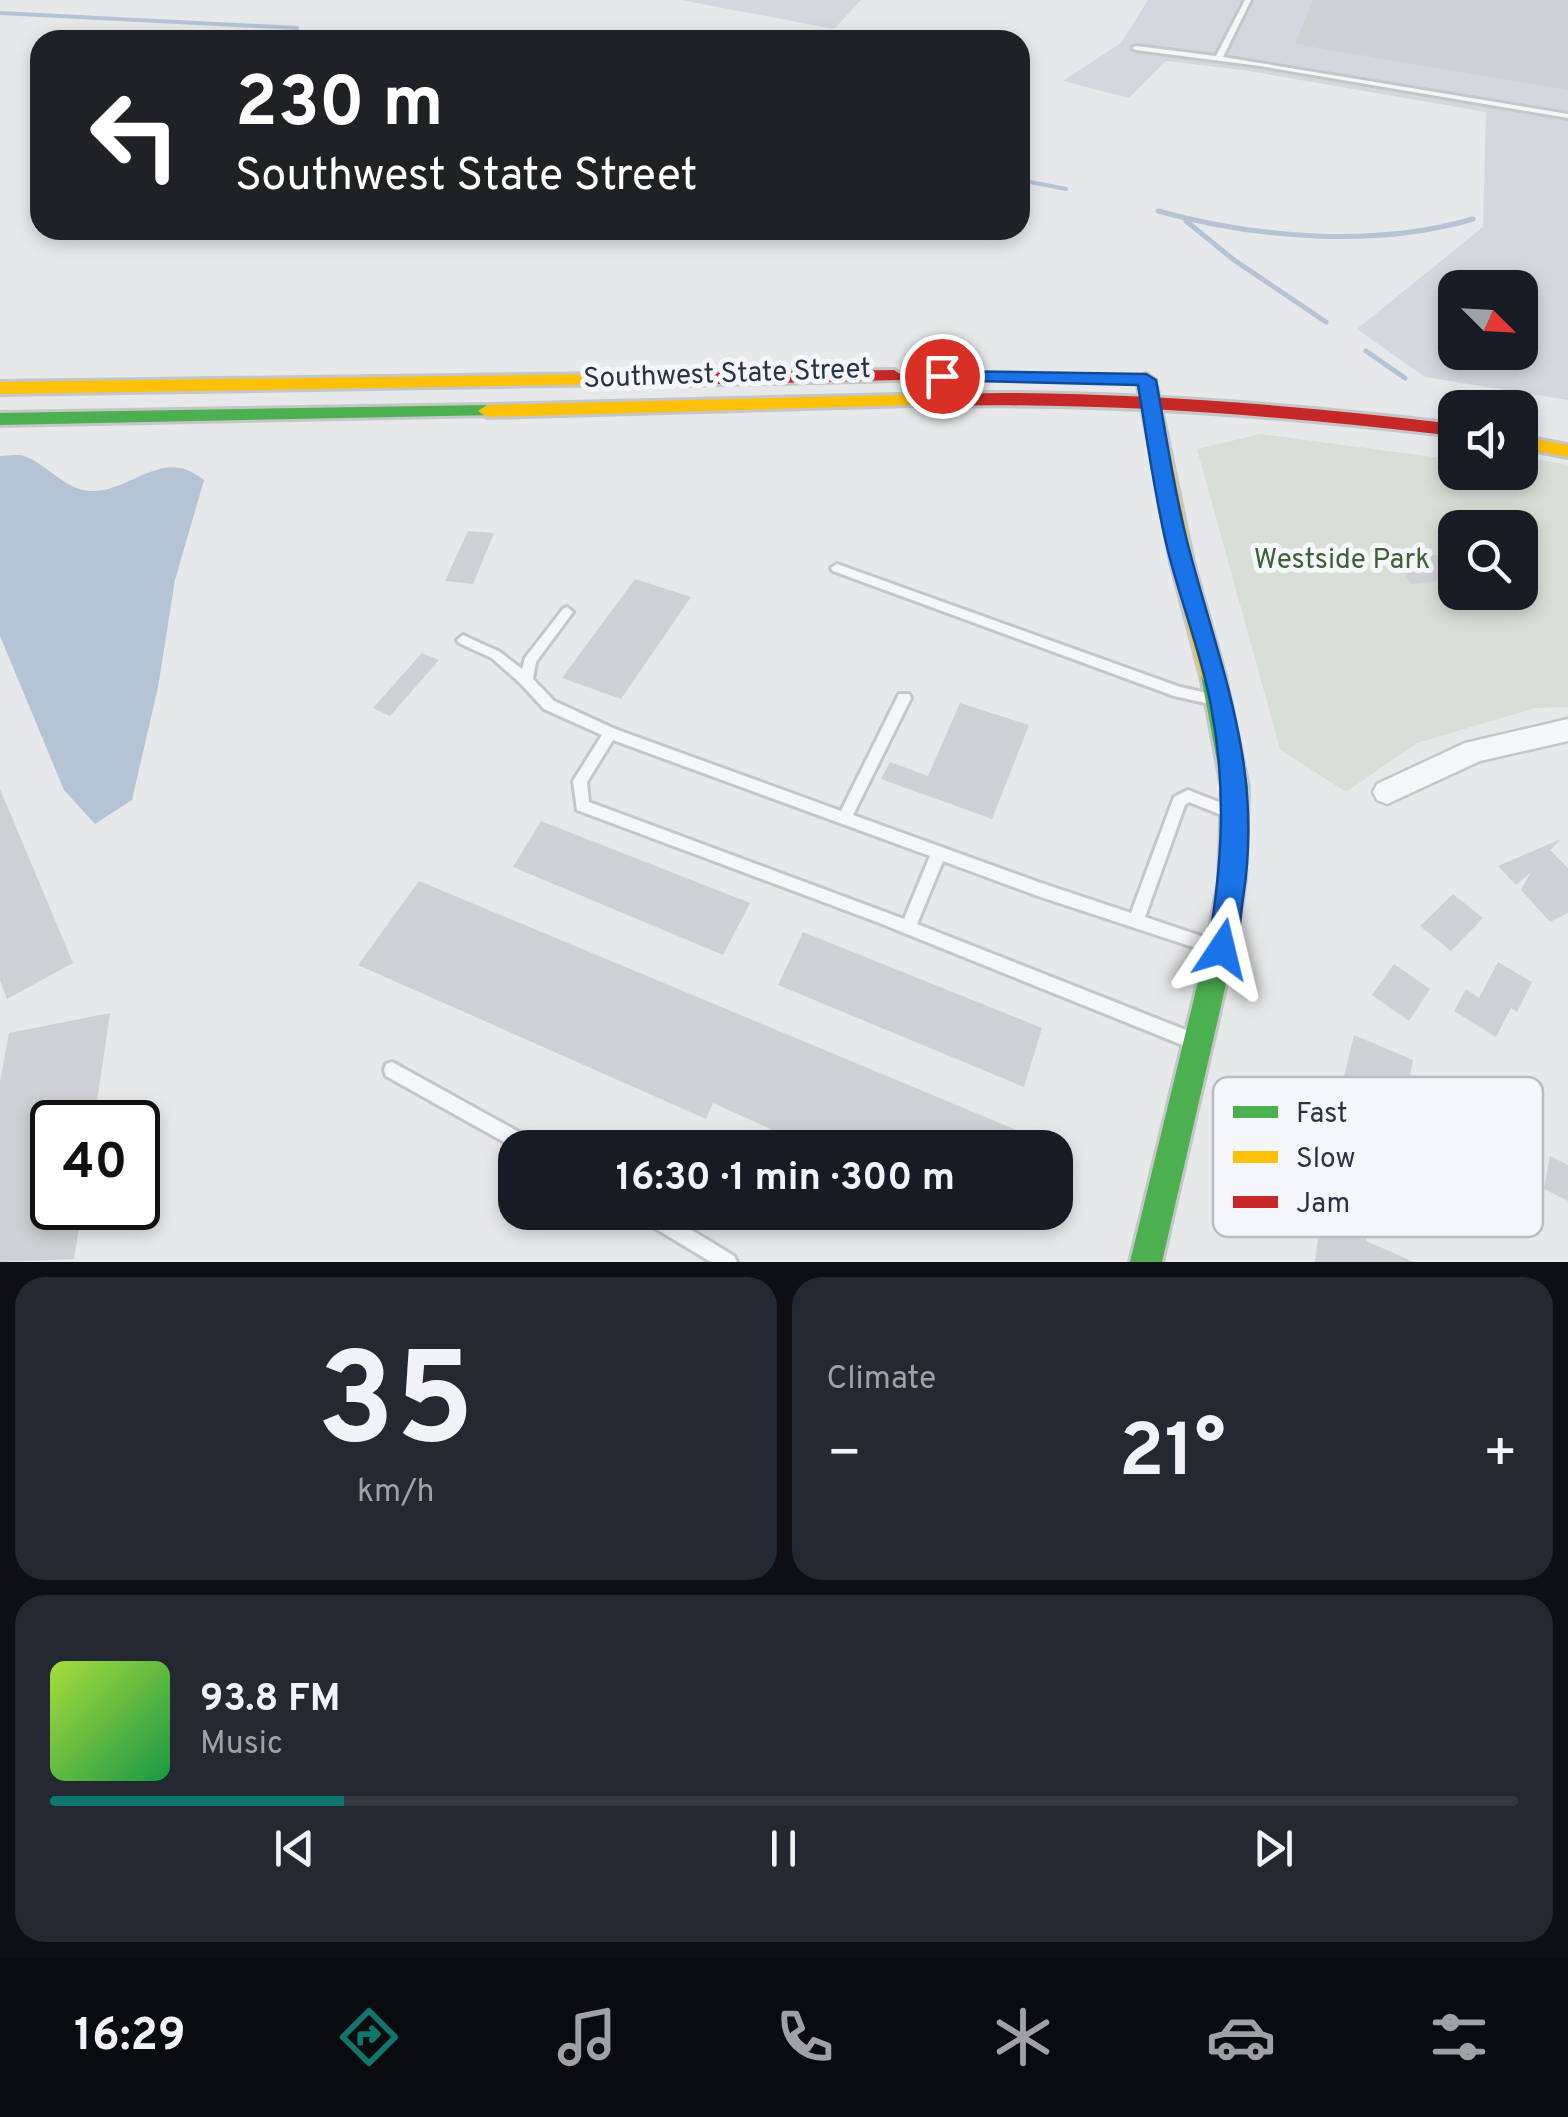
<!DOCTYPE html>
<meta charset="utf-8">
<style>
:root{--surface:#171b24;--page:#242831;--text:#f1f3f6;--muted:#9ea1a6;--line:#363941;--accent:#0f766e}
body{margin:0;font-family:Overpass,sans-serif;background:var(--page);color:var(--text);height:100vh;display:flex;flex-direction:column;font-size:38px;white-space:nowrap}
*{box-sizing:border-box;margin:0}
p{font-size:32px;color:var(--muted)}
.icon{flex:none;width:55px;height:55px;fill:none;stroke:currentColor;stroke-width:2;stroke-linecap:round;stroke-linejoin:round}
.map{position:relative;height:1262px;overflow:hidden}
.panel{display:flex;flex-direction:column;gap:15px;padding:15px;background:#0d0f14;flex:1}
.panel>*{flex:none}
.hud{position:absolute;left:30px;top:30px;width:1000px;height:210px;border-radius:30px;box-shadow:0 5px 15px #0003;background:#202124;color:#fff;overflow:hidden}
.needle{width:65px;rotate:114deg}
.tools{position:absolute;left:1438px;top:270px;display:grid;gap:20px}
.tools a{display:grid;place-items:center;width:100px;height:100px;border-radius:20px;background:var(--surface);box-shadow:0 5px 15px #0003;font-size:50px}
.speed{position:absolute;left:30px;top:1100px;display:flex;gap:20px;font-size:50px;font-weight:700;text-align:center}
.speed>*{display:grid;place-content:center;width:130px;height:130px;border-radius:50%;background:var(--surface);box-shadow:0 5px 15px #0003;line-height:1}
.speed .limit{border:5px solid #111;border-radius:15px;background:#fff;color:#111}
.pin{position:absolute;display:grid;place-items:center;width:85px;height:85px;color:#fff;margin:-42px;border:5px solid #fff;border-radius:50%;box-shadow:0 2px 10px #0007}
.me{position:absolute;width:110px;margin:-55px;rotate:10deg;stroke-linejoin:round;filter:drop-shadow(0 0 8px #0008)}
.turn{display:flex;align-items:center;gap:35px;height:210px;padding:0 40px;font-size:45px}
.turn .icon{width:130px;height:130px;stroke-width:2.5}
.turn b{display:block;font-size:70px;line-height:85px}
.big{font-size:75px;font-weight:700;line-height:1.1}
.panel .card{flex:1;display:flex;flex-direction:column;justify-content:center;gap:15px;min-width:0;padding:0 35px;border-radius:30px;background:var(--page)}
.panel .dial{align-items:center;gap:0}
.dial b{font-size:130px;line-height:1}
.song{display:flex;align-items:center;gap:30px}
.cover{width:120px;height:120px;border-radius:15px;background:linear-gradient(135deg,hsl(80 70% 55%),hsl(140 70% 35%))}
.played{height:10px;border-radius:5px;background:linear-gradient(90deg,var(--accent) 20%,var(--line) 20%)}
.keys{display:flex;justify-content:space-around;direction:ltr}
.heat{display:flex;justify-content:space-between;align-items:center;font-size:55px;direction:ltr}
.panel .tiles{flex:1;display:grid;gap:15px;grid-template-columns:1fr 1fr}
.card:last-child{grid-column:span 2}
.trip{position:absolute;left:498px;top:1130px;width:575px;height:100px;border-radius:30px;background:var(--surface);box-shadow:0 5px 15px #0003;font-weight:700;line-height:100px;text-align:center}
.tabs{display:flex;height:160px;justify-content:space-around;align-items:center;background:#090b0e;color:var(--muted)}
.tabs .icon{width:70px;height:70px}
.tabs .selected{color:var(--accent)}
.tabs b{font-size:45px;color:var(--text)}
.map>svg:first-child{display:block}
</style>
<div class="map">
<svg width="1568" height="1262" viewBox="0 0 1568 1262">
<rect width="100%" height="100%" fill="#e6e8ea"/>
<!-- built -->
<g fill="#d4d7dd" fill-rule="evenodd">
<polygon points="681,0 861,0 834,29"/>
<path d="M1148,0H1568V400L1425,377L1357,329L1483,227L1486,112L1249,71L1166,61L1129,98L1063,81L1121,43ZM1455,288H1520V352H1455Z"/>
</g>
<!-- green -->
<path fill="#d6ded6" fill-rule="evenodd" d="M1261,434L1455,460V472H1520V456L1568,465V707L1535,708L1417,743L1346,792L1280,749L1197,449ZM1455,528H1520V592H1455Z"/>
<!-- water -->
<path fill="#b4c4d5" d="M0,456C7,456 17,454 24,456C48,464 66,492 93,491C134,490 163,446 204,480L175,580L158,687L132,800L95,824L64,790L0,636Z"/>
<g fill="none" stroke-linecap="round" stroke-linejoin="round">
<!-- stream-far1 -->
<g stroke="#b4c4d5" stroke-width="4">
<polyline points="0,13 297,28"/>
<polyline points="339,32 395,40"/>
<polyline points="1020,180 1066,189"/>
</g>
<!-- stream -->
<g stroke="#b4c4d5" stroke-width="5">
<path d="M1158,211C1256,238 1374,248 1473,219"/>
<polyline points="1186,221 1234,260 1326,322"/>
<polyline points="1366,351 1405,378"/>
</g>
</g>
<!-- building -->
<g fill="#ced0d3">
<polygon points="1313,0 1568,0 1568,90 1295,44"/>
<polygon points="468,531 494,533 473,584 445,581"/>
<polygon points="1455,554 1455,606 1440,581 1411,584 1395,558"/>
<polygon points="635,579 691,597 621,699 562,678"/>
<polygon points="422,653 439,660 390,716 373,708"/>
<polygon points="960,703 1029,725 992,819 881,779 890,762 928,776"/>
<polygon points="0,789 73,963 7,999 0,980"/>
<polygon points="541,821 750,903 723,955 513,867"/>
<polygon points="1561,839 1550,850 1568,868 1568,913 1550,922 1521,890 1531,872 1516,885 1498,866"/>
<polygon points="419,881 1014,1129 1008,1148 813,1148 713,1103 706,1119 358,965"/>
<polygon points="1453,894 1483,918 1451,951 1420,926"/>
<polygon points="803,932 1042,1028 1024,1087 778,985"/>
<polygon points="1498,962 1532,982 1517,1012 1511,1008 1496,1037 1454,1011 1466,989 1479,998"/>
<polygon points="1394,964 1430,989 1409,1021 1372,995"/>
<polygon points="110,1013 94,1122 52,1122 52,1208 82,1208 74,1259 0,1262 0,1082 9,1033"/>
<polygon points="1354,1035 1413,1060 1401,1126 1380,1117 1366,1241 1414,1262 1315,1262 1332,1126"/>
<polygon points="1550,1156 1568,1165 1568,1201 1544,1189"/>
</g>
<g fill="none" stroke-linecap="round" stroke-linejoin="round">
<!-- lane casing -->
<g stroke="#c4c6c8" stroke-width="6">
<g id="lane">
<polygon points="1245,0 1251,0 1223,57 1568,114 1568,118 1260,66 1136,50 1132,48 1136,46 1216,56"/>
<polygon points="837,564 1180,687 1220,696 1222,700 1220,704 1215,705 1174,696 833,571 831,568"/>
<path d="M567,607L573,612L536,662L533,679L554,701L615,729L841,811L899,694H909L911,698L853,815L1038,882L1131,913L1174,797L1188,790L1234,808L1236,812L1234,816L1229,818L1189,802L1185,805L1145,917L1219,942L1222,947L1219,952L1214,954L1038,896L943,861L917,924L1196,1034L1198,1040L1196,1046L1190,1048L877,922L577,810L573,781L602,735L544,709L521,684L492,658L459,643L457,640L463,635L467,637L500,652L522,669L525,658L563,609ZM613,740L930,856L904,919L589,802L587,782Z"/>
<polygon points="392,1062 537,1142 539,1148 515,1148 386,1076 384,1070 386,1064"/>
<polygon points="635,1212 662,1212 734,1256 737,1262 711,1262 638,1218"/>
</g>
</g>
<!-- street casing -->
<g stroke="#c4c6c8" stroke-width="5">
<polygon id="street" points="1568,719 1568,741 1480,761 1387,804 1377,800 1373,792 1377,784 1465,743"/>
</g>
<!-- fast casing -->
<g stroke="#c4c6c8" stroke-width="6">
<g id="fast">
<polygon points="487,405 494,407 494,415 0,425 0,413"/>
<polygon points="1213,667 1221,670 1225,676 1248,787 1245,881 1235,945 1162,1262 1130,1262 1207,945 1219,881 1222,787 1201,676 1205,670"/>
</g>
</g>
<!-- slow casing -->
<g stroke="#c4c6c8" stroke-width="6">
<g id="slow">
<polygon points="680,373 689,379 687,383 0,394 0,382"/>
<polygon points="1146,374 1155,380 1193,562 1225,676 1221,682 1205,682 1201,676 1171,562 1137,380"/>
<polygon points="939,394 948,400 946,404 487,417 478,411 487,405"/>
<polygon points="1520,436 1568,445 1568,457 1520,448"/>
</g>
</g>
<!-- jam casing -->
<g stroke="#c4c6c8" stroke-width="6">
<g id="jam">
<polygon points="894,370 903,376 900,380 680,385 671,379 680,373"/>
<path d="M1004,393C1155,394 1305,406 1455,424V436C1283,416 1112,402 939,406L930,400L939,394Z"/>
</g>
</g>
<!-- lane -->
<use href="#lane" fill="#f5f6f7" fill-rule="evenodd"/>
<!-- street -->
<use href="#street" fill="#f5f6f7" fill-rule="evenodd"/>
<!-- fast -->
<use href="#fast" fill="#4caf50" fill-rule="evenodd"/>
<!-- slow -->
<use href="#slow" fill="#ffc107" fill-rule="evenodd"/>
<!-- jam -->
<use href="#jam" fill="#c62828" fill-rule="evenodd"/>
</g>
<!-- route -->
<path fill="#1a73e8" stroke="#114b97" stroke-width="2.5" d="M942,371L1146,374L1156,380C1166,434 1174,491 1188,545C1220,668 1264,767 1243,898C1240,918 1240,940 1231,958L1222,962L1212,958L1208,949C1222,866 1227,789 1211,706C1201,651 1179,598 1166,543C1154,491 1147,438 1138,385L936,380V372Z"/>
<g text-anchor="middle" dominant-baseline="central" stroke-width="10" stroke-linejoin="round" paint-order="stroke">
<!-- street labels -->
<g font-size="28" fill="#2b3445" stroke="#f4f6f9">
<text transform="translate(727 375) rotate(-2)">Southwest State Street</text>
</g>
<!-- park labels -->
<g font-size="28" fill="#3f6138" stroke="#f4f6f9">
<text x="1342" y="561">Westside Park</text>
</g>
</g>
<!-- legend -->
<rect x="1213" y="1077" width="330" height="160" rx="15" fill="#f4f6f9" stroke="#b8bcc3" stroke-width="2.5"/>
<rect x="1233" y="1106" width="45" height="12" fill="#4caf50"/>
<rect x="1233" y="1151" width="45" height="12" fill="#ffc107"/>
<rect x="1233" y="1196" width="45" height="12" fill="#c62828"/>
<g font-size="28" fill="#2b3445">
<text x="1296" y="1122">Fast</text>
<text x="1296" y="1167">Slow</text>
<text x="1296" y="1212">Jam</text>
</g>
</svg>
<div class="tools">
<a><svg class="needle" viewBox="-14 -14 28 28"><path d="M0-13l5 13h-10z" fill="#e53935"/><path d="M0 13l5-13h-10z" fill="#9ea1a6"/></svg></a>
<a><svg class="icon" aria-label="sound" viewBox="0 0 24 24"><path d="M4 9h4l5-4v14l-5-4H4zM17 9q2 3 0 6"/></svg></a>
<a><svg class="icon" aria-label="search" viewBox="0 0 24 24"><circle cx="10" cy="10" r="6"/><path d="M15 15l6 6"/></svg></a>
</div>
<div class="speed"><div class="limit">40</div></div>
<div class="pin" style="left:942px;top:376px;background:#d93025"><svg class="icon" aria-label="arrive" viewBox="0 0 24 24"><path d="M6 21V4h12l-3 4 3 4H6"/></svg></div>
<svg class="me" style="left:1222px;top:949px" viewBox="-20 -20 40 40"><path d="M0-17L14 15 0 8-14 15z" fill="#1a73e8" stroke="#fff" stroke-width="4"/></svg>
<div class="trip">16:30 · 1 min · 300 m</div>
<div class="hud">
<div class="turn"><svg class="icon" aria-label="left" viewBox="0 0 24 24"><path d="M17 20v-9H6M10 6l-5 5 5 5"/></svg><div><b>230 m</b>Southwest State Street</div></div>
</div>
</div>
<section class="panel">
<div class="tiles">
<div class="card dial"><b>35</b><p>km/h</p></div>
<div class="card"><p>Climate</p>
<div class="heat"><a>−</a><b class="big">21°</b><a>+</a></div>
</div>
<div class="card">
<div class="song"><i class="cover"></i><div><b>93.8 FM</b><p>Music</p></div></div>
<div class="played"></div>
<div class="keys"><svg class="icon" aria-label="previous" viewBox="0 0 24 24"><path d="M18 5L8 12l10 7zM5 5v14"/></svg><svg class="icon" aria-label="pause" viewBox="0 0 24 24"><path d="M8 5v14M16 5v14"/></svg><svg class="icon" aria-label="next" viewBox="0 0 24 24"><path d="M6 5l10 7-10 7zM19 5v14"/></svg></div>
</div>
</div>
</section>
<nav class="tabs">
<b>16:29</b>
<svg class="icon selected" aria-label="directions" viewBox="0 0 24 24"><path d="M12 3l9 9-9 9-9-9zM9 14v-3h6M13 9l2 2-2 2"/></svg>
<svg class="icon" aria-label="music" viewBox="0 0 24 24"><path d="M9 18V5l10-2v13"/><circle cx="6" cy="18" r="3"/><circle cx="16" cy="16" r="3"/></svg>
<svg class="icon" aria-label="phone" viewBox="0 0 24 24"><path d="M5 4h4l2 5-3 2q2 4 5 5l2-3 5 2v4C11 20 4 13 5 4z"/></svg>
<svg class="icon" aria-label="climate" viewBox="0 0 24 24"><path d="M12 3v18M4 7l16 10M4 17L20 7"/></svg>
<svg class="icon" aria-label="car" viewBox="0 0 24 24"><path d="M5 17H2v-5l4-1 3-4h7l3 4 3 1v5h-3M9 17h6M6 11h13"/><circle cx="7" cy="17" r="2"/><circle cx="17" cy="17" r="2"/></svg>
<svg class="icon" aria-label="filters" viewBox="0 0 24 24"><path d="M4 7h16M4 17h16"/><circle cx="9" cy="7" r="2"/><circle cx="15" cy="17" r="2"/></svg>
</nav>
